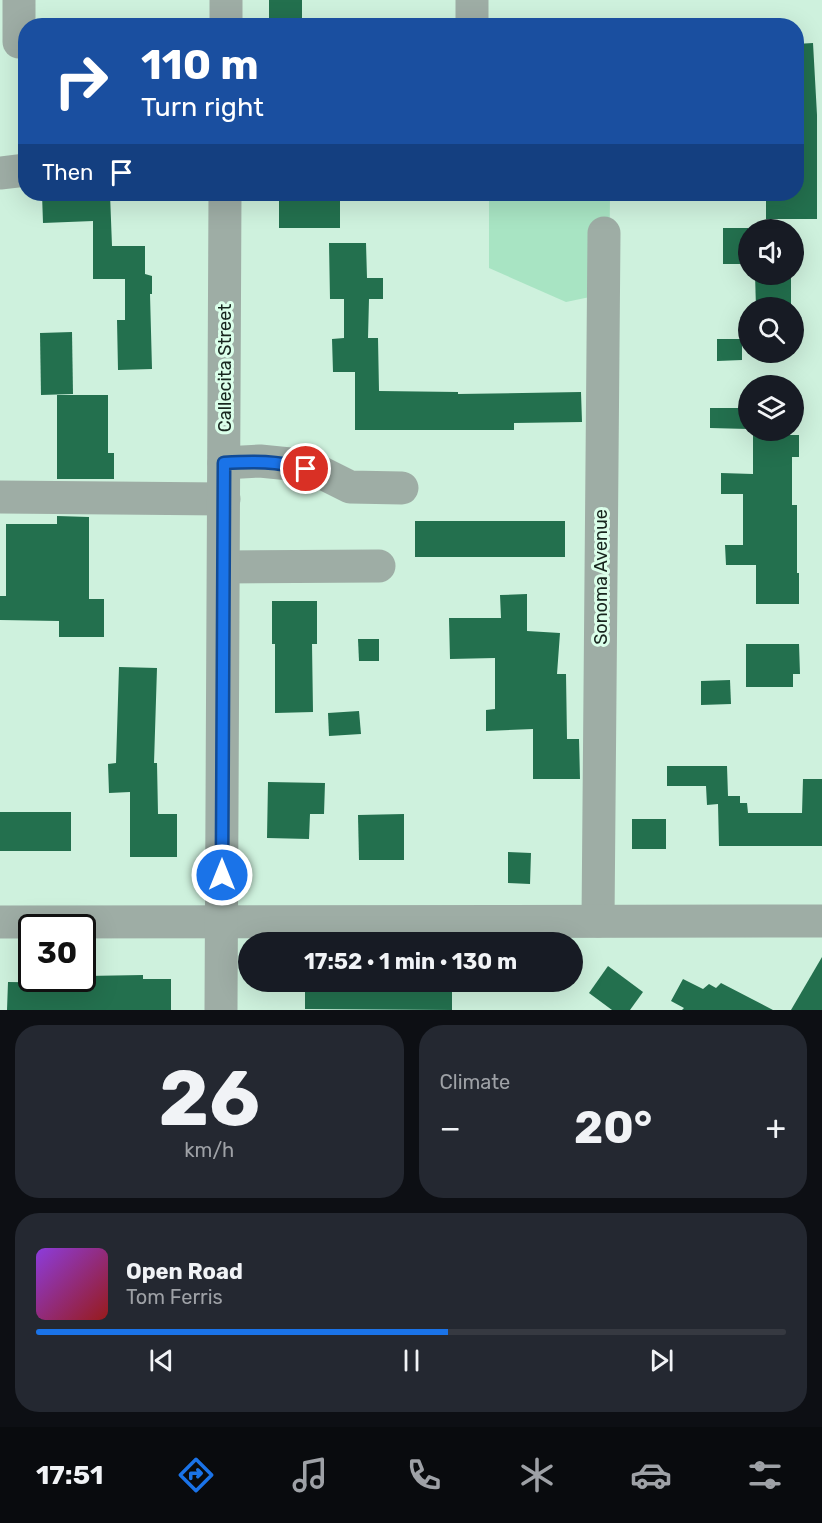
<!DOCTYPE html>
<meta charset="utf-8">
<style>
:root{--surface:#171b24;--page:#242831;--text:#f1f3f6;--muted:#9ea1a6;--line:#363941;--accent:#1a73e8}
body{margin:0;font-family:Rubik,sans-serif;background:var(--page);color:var(--text);height:100vh;display:flex;flex-direction:column;font-size:22px;white-space:nowrap}
*{box-sizing:border-box;margin:0}
p{font-size:20px;color:var(--muted)}
.icon{flex:none;width:33px;height:33px;fill:none;stroke:currentColor;stroke-width:2;stroke-linecap:round;stroke-linejoin:round}
.map{position:relative;height:1010px;overflow:hidden}
.panel{display:flex;flex-direction:column;gap:15px;padding:15px;background:#0d0f14;flex:1}
.panel>*{flex:none}
.top-card{position:absolute;left:18px;top:18px;width:786px;height:183px;border-radius:24px;box-shadow:0 6px 24px #0002;background:#1a4fa0;color:#fff;overflow:hidden}
.fabs{position:absolute;left:738px;top:219px;display:grid;gap:12px}
.fabs a{display:grid;place-items:center;width:66px;height:66px;border-radius:50%;background:var(--surface);box-shadow:0 6px 24px #0002;font-size:30px}
.speed{position:absolute;left:18px;top:914px;display:flex;gap:12px;font-size:30px;font-weight:700;text-align:center}
.speed>*{display:grid;place-content:center;width:78px;height:78px;border-radius:50%;background:var(--surface);box-shadow:0 6px 24px #0002;line-height:1}
.speed .limit{border:3px solid #111;border-radius:9px;background:#fff;color:#111}
.pin{position:absolute;display:grid;place-items:center;width:51px;height:51px;color:#fff;margin:-26px;border:3px solid #fff;border-radius:50%;box-shadow:0 2px 6px #0007}
.me{position:absolute;width:66px;margin:-33px;rotate:0deg;stroke-linejoin:round;filter:drop-shadow(0 0 4px #0008)}
.turn{display:flex;align-items:center;gap:21px;height:126px;padding:0 24px;font-size:27px}
.turn .icon{width:78px;height:78px;stroke-width:2.5}
.turn b{display:block;font-size:42px;line-height:51px}
.then{display:flex;align-items:center;height:57px;padding:0 24px;background:#0003;gap:12px;font-size:22px}
.big{font-size:45px;font-weight:700;line-height:1.1}
.panel .card{flex:1;display:flex;flex-direction:column;justify-content:center;gap:9px;min-width:0;padding:0 21px;border-radius:24px;background:var(--page)}
.panel .dial{align-items:center;gap:0}
.dial b{font-size:78px;line-height:1}
.song{display:flex;align-items:center;gap:18px}
.cover{width:72px;height:72px;border-radius:9px;background:linear-gradient(135deg,hsl(270 70% 55%),hsl(0 70% 35%))}
.played{height:6px;border-radius:3px;background:linear-gradient(90deg,var(--accent) 55%,var(--line) 55%)}
.keys{display:flex;justify-content:space-around;direction:ltr}
.heat{display:flex;justify-content:space-between;align-items:center;font-size:33px;direction:ltr}
.panel .tiles{flex:1;display:grid;gap:15px;grid-template-columns:1fr 1fr}
.card:last-child{grid-column:span 2}
.trip{position:absolute;left:238px;top:932px;width:345px;height:60px;border-radius:30px;background:var(--surface);box-shadow:0 6px 24px #0002;font-weight:700;line-height:60px;text-align:center}
.dock{display:flex;height:96px;justify-content:space-around;align-items:center;background:#090b0e;color:var(--muted)}
.dock .icon{width:42px;height:42px}
.dock .on{color:var(--accent)}
.dock b{font-size:27px;color:var(--text)}
.map>svg:first-child{display:block}
</style>
<div class="map">
<svg width="822" height="1010" viewBox="0 0 822 1010">
<rect width="100%" height="100%" fill="#cef1dd"/>
<!-- green -->
<polygon fill="#a8e4c3" points="489,194 610,194 609,293 566,302 489,268"/>
<!-- building -->
<g fill="#23704e">
<polygon points="269,0 302,0 302,26 278,26 278,21 269,22"/>
<polygon points="813,43 817,115 817,219 766,219 766,194 796,194 796,44"/>
<polygon points="42,194 110,194 112,246 145,246 145,274 152,276 152,294 150,294 152,369 118,370 117,320 125,320 125,279 93,279 93,221 43,223"/>
<polygon points="279,194 317,194 317,199 340,200 340,228 279,228"/>
<rect x="723" y="228" width="25" height="36"/>
<polygon points="329,243 366,243 367,278 383,278 383,299 369,299 368,338 378,338 379,391 458,392 458,394 581,392 582,422 514,423 514,430 355,430 355,372 333,372 332,339 344,338 344,299 330,299"/>
<polygon points="755,274 791,274 791,308 756,308"/>
<polygon points="72,332 73,394 41,395 40,333"/>
<polygon points="717,339 742,339 742,360 717,361"/>
<polygon points="57,395 108,395 108,453 114,453 114,479 57,479"/>
<polygon points="710,408 748,408 748,429 710,428"/>
<polygon points="753,435 799,435 799,457 792,457 792,505 797,505 797,573 799,573 799,604 756,604 756,565 726,565 725,545 743,545 743,494 721,494 721,473 753,474"/>
<polygon points="57,516 89,517 89,599 104,599 104,637 59,637 59,621 0,620 0,596 6,596 6,524 57,524"/>
<rect x="415" y="521" width="150" height="36"/>
<polygon points="527,594 527,631 560,633 557,674 566,674 567,739 579,739 580,779 533,779 533,729 486,731 486,710 495,709 495,658 450,659 449,618 501,618 500,595"/>
<polygon points="272,601 317,601 317,644 312,644 313,712 275,713 275,644 272,644"/>
<polygon points="358,639 379,639 379,661 359,661"/>
<polygon points="746,644 799,644 800,674 793,674 793,687 746,687"/>
<polygon points="119,667 157,668 154,763 157,763 158,814 177,814 177,857 130,857 130,792 109,793 108,764 116,763"/>
<polygon points="730,680 731,704 701,705 701,681"/>
<polygon points="359,711 361,734 329,736 328,713"/>
<polygon points="667,766 727,766 728,796 740,796 740,803 747,803 748,813 802,813 803,779 822,779 822,846 719,846 718,804 707,805 706,786 667,786"/>
<polygon points="268,782 325,783 324,814 310,814 309,839 267,838"/>
<rect x="0" y="812" width="71" height="39"/>
<polygon points="404,814 404,860 359,860 358,815"/>
<rect x="632" y="819" width="34" height="30"/>
<polygon points="508,852 531,853 530,884 508,883"/>
<polygon points="822,957 822,1010 791,1010"/>
<polygon points="608,966 643,992 630,1010 612,1010 589,993"/>
<polygon points="143,975 143,979 171,979 171,1010 7,1010 8,982 86,983 86,976"/>
<polygon points="683,979 703,989 709,984 716,988 721,983 773,1010 682,1010 684,1008 671,1001"/>
<polygon points="305,981 452,981 452,1010 305,1009"/>
</g>
<g fill="none" stroke-linecap="round" stroke-linejoin="round">
<!-- minor -->
<g stroke="#9eada5" stroke-width="33">
<polyline points="226,26 226,0"/>
<polyline points="472,26 472,0"/>
<polyline points="19,42 19,0"/>
<polyline points="0,173 26,170"/>
<polyline points="224,463 260,461 290,464 322,473 350,487 402,488"/>
<polyline points="0,497 224,499"/>
<polyline points="224,567 379,566"/>
<polyline points="598,921 604,233"/>
<polyline points="0,922 822,921"/>
<polyline points="221,1010 225,194"/>
</g>
</g>
<g fill="none" stroke-linecap="round" stroke-linejoin="round">
<!-- route casing -->
<g stroke="#114b97" stroke-width="15">
<path id="route" d="M222,875L224,463C255,461 276,461 306,469"/>
</g>
<!-- route -->
<use href="#route" stroke="#1a73e8" stroke-width="10"/>
</g>
<g text-anchor="middle" dominant-baseline="central" stroke-width="6" stroke-linejoin="round" paint-order="stroke">
<!-- street labels -->
<g font-size="18" fill="#18251e" stroke="#dbffea">
<text transform="translate(225 368) rotate(-90)">Callecita Street</text>
<text transform="translate(601 577) rotate(-90)">Sonoma Avenue</text>
</g>
</g>
</svg>
<div class="fabs">
<a><svg class="icon" aria-label="sound" viewBox="0 0 24 24"><path d="M4 9h4l5-4v14l-5-4H4zM17 9q2 3 0 6"/></svg></a>
<a><svg class="icon" aria-label="search" viewBox="0 0 24 24"><circle cx="10" cy="10" r="6"/><path d="M15 15l6 6"/></svg></a>
<a><svg class="icon" aria-label="layers" viewBox="0 0 24 24"><path d="M12 4l9 5-9 5-9-5zM3 14l9 5 9-5"/></svg></a>
</div>
<div class="speed"><div class="limit">30</div></div>
<div class="pin" style="left:306px;top:469px;background:#d93025"><svg class="icon" aria-label="arrive" viewBox="0 0 24 24"><path d="M6 21V4h12l-3 4 3 4H6"/></svg></div>
<svg class="me" style="left:222px;top:875px" viewBox="-20 -20 40 40"><circle r="17" fill="#1a73e8" stroke="#fff" stroke-width="3"/><path d="M0-11L8 9 0 5-8 9z" fill="#fff"/></svg>
<div class="trip">17:52 · 1 min · 130 m</div>
<div class="top-card">
<div class="turn"><svg class="icon" aria-label="right" viewBox="0 0 24 24"><path d="M7 20v-9h11M14 6l5 5-5 5"/></svg><div><b>110 m</b>Turn right</div></div>
<div class="then">Then<svg class="icon" aria-label="arrive" viewBox="0 0 24 24"><path d="M6 21V4h12l-3 4 3 4H6"/></svg></div>
</div>
</div>
<section class="panel">
<div class="tiles">
<div class="card dial"><b>26</b><p>km/h</p></div>
<div class="card"><p>Climate</p>
<div class="heat"><a>−</a><b class="big">20°</b><a>+</a></div>
</div>
<div class="card">
<div class="song"><i class="cover"></i><div><b>Open Road</b><p>Tom Ferris</p></div></div>
<div class="played"></div>
<div class="keys"><svg class="icon" aria-label="previous" viewBox="0 0 24 24"><path d="M18 5L8 12l10 7zM5 5v14"/></svg><svg class="icon" aria-label="pause" viewBox="0 0 24 24"><path d="M8 5v14M16 5v14"/></svg><svg class="icon" aria-label="next" viewBox="0 0 24 24"><path d="M6 5l10 7-10 7zM19 5v14"/></svg></div>
</div>
</div>
</section>
<nav class="dock">
<b>17:51</b>
<svg class="icon on" aria-label="directions" viewBox="0 0 24 24"><path d="M12 3l9 9-9 9-9-9zM9 14v-3h6M13 9l2 2-2 2"/></svg>
<svg class="icon" aria-label="music" viewBox="0 0 24 24"><path d="M9 18V5l10-2v13"/><circle cx="6" cy="18" r="3"/><circle cx="16" cy="16" r="3"/></svg>
<svg class="icon" aria-label="phone" viewBox="0 0 24 24"><path d="M5 4h4l2 5-3 2q2 4 5 5l2-3 5 2v4C11 20 4 13 5 4z"/></svg>
<svg class="icon" aria-label="climate" viewBox="0 0 24 24"><path d="M12 3v18M4 7l16 10M4 17L20 7"/></svg>
<svg class="icon" aria-label="car" viewBox="0 0 24 24"><path d="M5 17H2v-5l4-1 3-4h7l3 4 3 1v5h-3M9 17h6M6 11h13"/><circle cx="7" cy="17" r="2"/><circle cx="17" cy="17" r="2"/></svg>
<svg class="icon" aria-label="filters" viewBox="0 0 24 24"><path d="M4 7h16M4 17h16"/><circle cx="9" cy="7" r="2"/><circle cx="15" cy="17" r="2"/></svg>
</nav>
